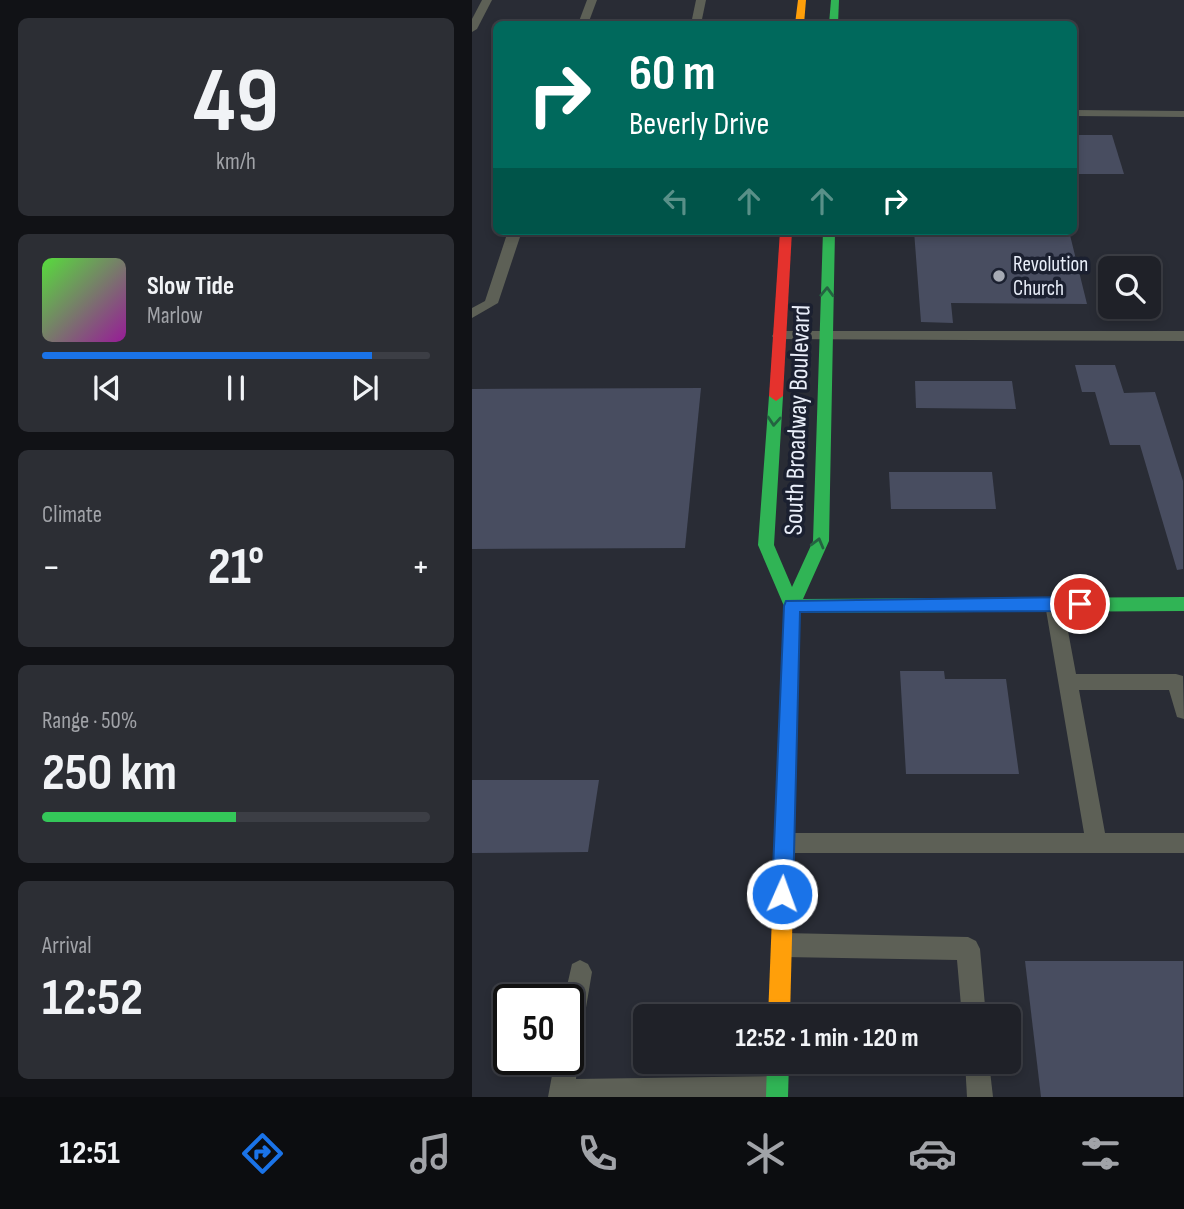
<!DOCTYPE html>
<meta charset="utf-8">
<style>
:root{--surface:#1f2128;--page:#2c2e34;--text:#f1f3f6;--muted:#a1a3a8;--line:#3c3e45;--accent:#1a73e8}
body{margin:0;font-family:"Sofia Sans Condensed",sans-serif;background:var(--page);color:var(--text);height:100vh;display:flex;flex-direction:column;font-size:26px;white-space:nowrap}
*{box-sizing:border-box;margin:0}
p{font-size:23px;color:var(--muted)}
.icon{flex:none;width:38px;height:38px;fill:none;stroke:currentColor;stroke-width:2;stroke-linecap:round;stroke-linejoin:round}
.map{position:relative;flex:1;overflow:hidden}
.drawer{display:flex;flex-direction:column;gap:18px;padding:18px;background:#111216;width:472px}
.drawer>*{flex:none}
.top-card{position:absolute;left:21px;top:21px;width:584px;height:214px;border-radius:10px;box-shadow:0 4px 10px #0003,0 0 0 2px var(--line);background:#00695c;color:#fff;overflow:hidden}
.fabs{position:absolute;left:626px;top:256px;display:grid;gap:14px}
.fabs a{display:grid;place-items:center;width:63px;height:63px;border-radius:10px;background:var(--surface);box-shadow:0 4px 10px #0003,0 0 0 2px var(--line);font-size:35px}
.speed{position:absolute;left:21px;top:984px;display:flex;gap:14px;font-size:35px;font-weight:700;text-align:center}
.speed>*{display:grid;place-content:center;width:91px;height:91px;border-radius:50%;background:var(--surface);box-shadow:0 4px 10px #0003,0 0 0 2px var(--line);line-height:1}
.speed .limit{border:4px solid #111;border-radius:10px;background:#fff;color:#111}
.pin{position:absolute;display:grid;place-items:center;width:60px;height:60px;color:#fff;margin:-30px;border:4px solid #fff;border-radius:50%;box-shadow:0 2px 7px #0007}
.me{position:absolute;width:77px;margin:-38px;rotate:2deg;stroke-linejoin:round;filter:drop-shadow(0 0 5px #0008)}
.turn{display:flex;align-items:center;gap:24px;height:147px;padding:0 21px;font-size:32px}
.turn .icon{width:91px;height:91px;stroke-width:2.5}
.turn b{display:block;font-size:49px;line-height:60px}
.lanes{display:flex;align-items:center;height:66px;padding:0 21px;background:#0003;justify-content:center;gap:35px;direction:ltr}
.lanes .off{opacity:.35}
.big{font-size:52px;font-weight:700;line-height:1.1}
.drawer .card{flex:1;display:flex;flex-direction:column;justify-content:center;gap:10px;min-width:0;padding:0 24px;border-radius:10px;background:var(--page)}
.drawer .dial{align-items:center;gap:0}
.dial b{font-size:91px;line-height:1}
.song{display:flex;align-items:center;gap:21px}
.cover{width:84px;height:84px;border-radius:10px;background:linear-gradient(135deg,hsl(110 70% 55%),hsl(300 70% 35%))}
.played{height:7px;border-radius:4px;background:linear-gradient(90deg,var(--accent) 85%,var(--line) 85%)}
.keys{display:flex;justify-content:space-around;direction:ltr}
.heat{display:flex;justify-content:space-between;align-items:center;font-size:38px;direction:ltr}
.charge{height:10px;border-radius:5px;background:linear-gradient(90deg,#34c759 50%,var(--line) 0)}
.trip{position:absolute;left:161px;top:1004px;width:388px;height:70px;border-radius:10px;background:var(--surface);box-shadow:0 4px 10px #0003,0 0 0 2px var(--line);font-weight:700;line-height:70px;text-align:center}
.dock{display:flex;height:112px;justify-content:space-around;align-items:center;background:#0c0d10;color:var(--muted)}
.dock .icon{width:49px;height:49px}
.dock .current{color:var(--accent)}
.dock b{font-size:32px;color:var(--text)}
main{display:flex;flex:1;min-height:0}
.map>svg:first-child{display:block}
</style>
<main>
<section class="drawer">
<div class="card dial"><b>49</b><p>km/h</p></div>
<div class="card">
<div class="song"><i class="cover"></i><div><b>Slow Tide</b><p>Marlow</p></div></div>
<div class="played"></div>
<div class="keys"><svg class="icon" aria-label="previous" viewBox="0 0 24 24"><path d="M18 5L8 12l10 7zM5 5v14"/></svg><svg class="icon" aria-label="pause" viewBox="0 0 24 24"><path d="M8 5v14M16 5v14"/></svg><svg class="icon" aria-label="next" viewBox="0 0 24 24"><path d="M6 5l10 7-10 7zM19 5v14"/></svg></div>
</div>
<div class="card"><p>Climate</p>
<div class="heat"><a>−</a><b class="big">21°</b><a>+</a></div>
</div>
<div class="card"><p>Range · 50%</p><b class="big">250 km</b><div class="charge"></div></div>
<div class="card"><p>Arrival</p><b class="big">12:52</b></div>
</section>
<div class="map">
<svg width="712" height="1097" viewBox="0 0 712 1097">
<rect width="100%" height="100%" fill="#292c35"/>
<!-- building -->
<g fill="#484d60">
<polygon points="602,135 640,135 652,174 602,174"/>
<polygon points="442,231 597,231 615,304 479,303 481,323 449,322"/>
<polygon points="603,365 643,365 652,393 683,392 711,481 711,569 705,570 668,445 638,445 623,392 610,392"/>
<polygon points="443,381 540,381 544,409 444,408"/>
<polygon points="229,388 213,548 0,549 0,389"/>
<polygon points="417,472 520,472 524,509 419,509"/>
<polygon points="428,671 472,671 473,679 534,679 547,774 434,774"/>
<polygon points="0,780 127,780 116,852 0,853"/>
<polygon points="553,961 711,961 711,1097 569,1097"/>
</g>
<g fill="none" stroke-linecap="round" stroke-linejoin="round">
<!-- lane -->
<g fill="#5d6056" fill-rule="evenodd">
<polygon points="10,0 20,0 5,29 0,32 0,19"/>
<polygon points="115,0 125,0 116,24 106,24"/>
<polygon points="224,0 234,0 229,24 219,24"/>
<polygon points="602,110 712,111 712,117 602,116"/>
<polygon points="36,231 50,231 26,303 0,318 0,308 13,301"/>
<polygon points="307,331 712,331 712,341 302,339 300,336 302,333"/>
<polygon points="582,597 588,599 591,604 604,674 704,674 711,676 712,719 705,717 697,690 607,690 633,833 712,833 712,853 313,853 305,850 302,843 305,836 313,833 612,833 573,604 576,599"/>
<polygon points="312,933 496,937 504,941 508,949 514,1017 490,1017 485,960 312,957 304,953 300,945 304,937"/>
<polygon points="108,960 116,964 120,972 106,1055 104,1079 302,1076 311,1080 315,1089 311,1097 76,1097 83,1059 96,1059 96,999 92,999 100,964"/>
<polygon points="493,1062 517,1062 521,1097 495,1097"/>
</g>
<!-- fast -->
<g fill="#30b455" fill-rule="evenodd">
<polygon points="359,0 367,0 366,24 357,24"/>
<polygon points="351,231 363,231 357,541 331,599 712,597 712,611 328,613 325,742 322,748 316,750 310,748 307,742 312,606 286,545 297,396 304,391 311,396 302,545 320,587 341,541"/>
<polygon points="295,1062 317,1062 316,1097 294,1097"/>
</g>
<!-- slow -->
<g fill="#ff9f0a" fill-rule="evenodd">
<polygon points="326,0 334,0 332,24 323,24"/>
<polygon points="316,734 322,736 325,742 318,1017 296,1017 307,742 310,736"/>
</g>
<!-- jam -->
<polygon fill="#e5322d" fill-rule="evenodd" points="308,231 320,231 311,396 304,401 297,396"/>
</g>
<!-- one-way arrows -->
<defs><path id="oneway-chevron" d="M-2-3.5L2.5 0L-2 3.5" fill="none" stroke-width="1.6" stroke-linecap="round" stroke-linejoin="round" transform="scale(1.75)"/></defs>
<g stroke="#246341">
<use href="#oneway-chevron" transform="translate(355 292) rotate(-88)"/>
<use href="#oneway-chevron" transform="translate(302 421) rotate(94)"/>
<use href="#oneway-chevron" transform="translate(346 543) rotate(-75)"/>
</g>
<!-- route -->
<polygon fill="#1a73e8" stroke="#114b97" stroke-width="2" points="608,597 614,599 616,604 614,609 608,611 328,612 321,894 318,901 310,904 303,901 300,894 312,606 314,601"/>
<!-- markers -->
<circle fill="#a6aab4" stroke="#1b2030" stroke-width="2.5" cx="527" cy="276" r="7"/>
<g text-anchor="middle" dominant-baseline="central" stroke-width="7" stroke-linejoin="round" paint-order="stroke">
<!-- far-poi labels -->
<g font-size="21" fill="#e9eef9" stroke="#1b2030" text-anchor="start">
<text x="541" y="264">Revolution<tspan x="541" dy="24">Church</tspan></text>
</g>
<!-- street labels -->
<g font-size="26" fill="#e9eef9" stroke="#1b2030">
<text transform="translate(326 420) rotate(-88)">South Broadway Boulevard</text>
</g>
</g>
</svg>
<div class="fabs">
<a><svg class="icon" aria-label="search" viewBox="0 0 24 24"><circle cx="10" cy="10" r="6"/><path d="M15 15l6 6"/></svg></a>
</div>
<div class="speed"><div class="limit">50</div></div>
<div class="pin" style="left:608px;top:604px;background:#d93025"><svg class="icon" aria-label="arrive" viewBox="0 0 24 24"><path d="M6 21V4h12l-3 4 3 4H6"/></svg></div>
<svg class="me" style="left:310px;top:894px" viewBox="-20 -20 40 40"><circle r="17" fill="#1a73e8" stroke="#fff" stroke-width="3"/><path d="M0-11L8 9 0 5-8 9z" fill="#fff"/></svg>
<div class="trip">12:52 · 1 min · 120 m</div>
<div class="top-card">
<div class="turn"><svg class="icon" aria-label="right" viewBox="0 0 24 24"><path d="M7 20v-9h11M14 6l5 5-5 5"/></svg><div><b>60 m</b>Beverly Drive</div></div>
<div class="lanes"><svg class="icon off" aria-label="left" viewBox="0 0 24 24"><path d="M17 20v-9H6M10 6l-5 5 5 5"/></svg><svg class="icon off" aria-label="ahead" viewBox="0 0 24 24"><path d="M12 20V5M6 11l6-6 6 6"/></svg><svg class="icon off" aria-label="ahead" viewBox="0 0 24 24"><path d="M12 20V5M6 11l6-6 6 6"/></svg><svg class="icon" aria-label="right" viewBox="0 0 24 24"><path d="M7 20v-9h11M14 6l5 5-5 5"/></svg></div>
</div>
</div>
</main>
<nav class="dock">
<b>12:51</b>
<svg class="icon current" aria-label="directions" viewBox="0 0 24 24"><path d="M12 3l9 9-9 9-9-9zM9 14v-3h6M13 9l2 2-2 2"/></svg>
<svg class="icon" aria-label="music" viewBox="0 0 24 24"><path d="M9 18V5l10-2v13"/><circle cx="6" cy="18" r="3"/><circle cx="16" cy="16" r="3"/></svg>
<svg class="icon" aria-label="phone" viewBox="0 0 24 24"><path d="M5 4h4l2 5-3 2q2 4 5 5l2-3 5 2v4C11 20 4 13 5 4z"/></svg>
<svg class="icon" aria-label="climate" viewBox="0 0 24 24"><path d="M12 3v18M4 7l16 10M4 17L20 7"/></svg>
<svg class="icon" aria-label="car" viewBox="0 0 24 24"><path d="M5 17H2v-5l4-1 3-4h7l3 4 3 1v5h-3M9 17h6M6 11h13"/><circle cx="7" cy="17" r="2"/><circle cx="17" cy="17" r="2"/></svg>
<svg class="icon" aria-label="filters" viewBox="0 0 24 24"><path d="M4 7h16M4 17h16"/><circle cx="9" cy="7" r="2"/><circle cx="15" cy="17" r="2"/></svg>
</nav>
